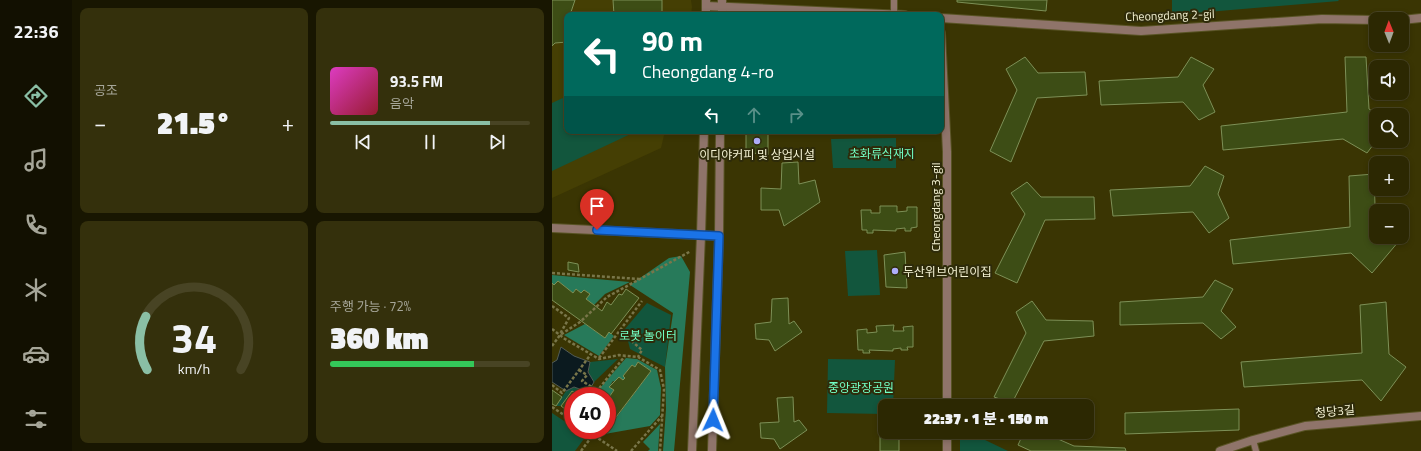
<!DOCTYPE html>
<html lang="ko">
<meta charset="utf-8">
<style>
:root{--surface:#2c2802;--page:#34300c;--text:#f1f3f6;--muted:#a6a699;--line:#484424;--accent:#8abfa5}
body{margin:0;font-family:"Titillium Web","Noto Sans KR",sans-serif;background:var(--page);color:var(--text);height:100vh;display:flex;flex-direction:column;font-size:15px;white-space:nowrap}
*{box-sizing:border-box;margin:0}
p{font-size:13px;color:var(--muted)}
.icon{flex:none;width:22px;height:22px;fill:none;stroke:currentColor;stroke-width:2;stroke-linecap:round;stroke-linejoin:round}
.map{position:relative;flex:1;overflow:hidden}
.panel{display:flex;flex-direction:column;gap:8px;padding:8px;background:#181601;width:480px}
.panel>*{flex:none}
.top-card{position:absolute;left:12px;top:12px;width:380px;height:122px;border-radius:8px;box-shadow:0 2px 6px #0003,0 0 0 1px var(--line);background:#00695c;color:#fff;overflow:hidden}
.needle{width:26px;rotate:359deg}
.buttons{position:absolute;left:817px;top:12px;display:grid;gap:8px}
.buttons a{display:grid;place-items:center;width:40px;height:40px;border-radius:8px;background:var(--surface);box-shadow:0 2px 6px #0003,0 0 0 1px var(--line);font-size:20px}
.speed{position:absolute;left:12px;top:387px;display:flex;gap:8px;font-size:20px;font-weight:700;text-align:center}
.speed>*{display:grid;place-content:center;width:52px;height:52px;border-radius:50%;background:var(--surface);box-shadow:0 2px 6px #0003,0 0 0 1px var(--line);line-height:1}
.speed .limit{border:6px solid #d22;background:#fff;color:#111}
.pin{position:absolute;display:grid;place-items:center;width:34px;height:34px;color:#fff;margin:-41px -17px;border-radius:50% 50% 50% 0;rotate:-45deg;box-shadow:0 0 4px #0007}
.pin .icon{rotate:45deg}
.me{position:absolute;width:44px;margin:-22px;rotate:2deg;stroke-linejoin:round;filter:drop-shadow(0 0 3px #0008)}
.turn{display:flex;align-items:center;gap:14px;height:84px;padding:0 12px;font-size:18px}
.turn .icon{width:52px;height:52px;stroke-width:2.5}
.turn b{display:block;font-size:28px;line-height:34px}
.lanes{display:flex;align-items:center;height:38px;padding:0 12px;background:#0003;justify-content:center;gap:20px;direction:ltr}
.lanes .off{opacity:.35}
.big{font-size:30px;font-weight:800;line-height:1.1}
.panel .widget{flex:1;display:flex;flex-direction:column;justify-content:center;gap:6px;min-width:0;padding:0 14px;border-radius:8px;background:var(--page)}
.panel .dial{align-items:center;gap:0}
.dial svg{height:104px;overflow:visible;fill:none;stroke:var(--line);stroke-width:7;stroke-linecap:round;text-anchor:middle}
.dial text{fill:var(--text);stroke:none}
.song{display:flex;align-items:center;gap:12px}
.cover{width:48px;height:48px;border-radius:6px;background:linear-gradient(135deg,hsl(310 70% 55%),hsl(350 70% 35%))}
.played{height:4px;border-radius:2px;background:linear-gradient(90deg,var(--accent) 80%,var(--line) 80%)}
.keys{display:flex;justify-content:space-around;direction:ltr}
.heat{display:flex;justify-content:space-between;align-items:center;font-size:22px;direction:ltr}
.charge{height:6px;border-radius:3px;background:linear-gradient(90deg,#34c759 72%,var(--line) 0)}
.panel .tiles{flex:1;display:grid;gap:8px;grid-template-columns:repeat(2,1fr)}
.trip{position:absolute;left:326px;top:399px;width:216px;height:40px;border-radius:8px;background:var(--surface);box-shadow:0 2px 6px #0003,0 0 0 1px var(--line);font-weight:800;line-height:40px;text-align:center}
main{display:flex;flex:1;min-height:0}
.dock{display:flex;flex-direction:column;width:72px;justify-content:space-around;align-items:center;background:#121001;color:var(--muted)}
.dock .icon{width:28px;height:28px}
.dock .current{color:var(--accent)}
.dock b{font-size:18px;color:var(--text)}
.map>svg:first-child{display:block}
</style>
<main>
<nav class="dock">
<b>22:36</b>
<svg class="icon current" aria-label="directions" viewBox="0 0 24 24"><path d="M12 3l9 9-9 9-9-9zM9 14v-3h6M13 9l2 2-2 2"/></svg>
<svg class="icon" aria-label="music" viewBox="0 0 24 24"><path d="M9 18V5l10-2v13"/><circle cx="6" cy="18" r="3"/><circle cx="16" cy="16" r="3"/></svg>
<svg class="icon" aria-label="phone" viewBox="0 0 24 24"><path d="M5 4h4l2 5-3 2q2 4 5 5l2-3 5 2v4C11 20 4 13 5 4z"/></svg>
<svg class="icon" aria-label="climate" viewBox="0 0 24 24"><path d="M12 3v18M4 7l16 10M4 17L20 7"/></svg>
<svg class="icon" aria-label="car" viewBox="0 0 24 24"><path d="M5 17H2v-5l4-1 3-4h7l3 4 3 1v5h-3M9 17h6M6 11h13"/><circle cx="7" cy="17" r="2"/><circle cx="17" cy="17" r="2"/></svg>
<svg class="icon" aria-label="filters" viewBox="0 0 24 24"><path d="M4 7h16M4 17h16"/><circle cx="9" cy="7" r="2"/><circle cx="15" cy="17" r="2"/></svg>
</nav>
<section class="panel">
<div class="tiles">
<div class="widget"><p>공조</p>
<div class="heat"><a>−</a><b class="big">21.5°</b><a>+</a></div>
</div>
<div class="widget">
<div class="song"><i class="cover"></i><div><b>93.5 FM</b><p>음악</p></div></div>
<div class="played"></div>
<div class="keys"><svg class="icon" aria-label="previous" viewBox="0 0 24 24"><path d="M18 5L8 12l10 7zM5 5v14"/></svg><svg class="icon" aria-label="pause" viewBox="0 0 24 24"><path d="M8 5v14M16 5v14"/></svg><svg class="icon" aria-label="next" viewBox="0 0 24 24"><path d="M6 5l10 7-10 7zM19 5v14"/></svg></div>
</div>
<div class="widget dial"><svg viewBox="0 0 100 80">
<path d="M14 69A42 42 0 1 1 86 69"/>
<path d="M14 69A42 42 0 0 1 13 28" stroke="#8abfa5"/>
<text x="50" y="56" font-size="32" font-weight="700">34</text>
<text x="50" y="72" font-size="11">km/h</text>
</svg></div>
<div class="widget"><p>주행 가능 · 72%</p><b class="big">360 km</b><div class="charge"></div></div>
</div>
</section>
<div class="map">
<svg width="869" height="451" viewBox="0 0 869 451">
<rect width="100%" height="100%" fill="#3a3503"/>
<!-- built -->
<polygon fill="#453f04" points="0,0 139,0 140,7 139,15 15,15 15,131 113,131 109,148 0,198"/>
<!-- green -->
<g fill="#12563d">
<polygon points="620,0 786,0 787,1 620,15"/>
<polygon points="15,96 15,131 85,131 0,171 0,103"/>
<polygon points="344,138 344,168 281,168 279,139"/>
<polygon points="325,250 328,295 296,296 293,251"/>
<polygon points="95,303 119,315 113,367 78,349 73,329"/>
<path d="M66,359L42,382C36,375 36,370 38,362Z"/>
<polygon points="276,359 343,360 341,406 333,406 333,414 275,413"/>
<polygon points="22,387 36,392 33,396 27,394 26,395 20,391 9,406 4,406 14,391"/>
<polygon points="0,413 21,427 21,430 25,430 34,436 23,451 0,451"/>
<polygon points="431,439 456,451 408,451 408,440"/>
</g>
<!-- forest -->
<g fill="#277a5a">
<polygon points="129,256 138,272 122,451 111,451 114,409 113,367 121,313 78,285 117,258"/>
<polygon points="0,275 78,282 53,294 42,305 34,299 38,294 32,290 29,293 24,289 21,293 6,281 2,285 0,283"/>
<polygon points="33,324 52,337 57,332 62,336 47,356 12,335"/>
<polygon points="74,358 85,359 105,370 109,388 108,415 98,426 47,435 55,430 99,371 86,362 83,367 80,365 71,376 73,378 71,380 67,377 63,382 61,381 57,387 62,390 55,400 55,396 41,396"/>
<polygon points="108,424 106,451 96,451 98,449 91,442"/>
</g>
<!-- water -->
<polygon fill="#0b1a1f" stroke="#515b55" points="9,347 22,356 38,362 36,372 42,382 36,392 22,387 14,391 0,382 0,363 5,360"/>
<!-- building -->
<g fill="#3d4d15" stroke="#7d9057">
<polygon points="0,0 23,0 18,15 15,15 15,42 3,43 0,46"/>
<polygon points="61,0 110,0 110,15 62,15"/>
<polygon points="405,0 495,0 494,11 405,2"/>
<polygon points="473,57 486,73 533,72 535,95 485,98 459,162 438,151 465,90 454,69"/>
<polygon points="639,57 662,69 651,85 663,112 647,120 631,102 549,105 547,81 626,77"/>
<polygon points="793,57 814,57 817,109 826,115 824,115 824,141 815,153 791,139 671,150 669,126 795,112"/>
<polygon points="194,131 216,131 216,155 194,152"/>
<polygon points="246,162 247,184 263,180 268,202 232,226 227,210 209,210 209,188 229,189 230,163"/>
<polygon points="653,166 672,176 666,194 677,218 657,233 641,212 561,216 558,190 638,186"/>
<polygon points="822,174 824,237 842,237 847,241 820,273 799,253 681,264 678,240 798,227 797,176"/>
<polygon points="475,182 489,197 542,197 543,219 493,220 465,283 443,273 473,214 459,193"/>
<polygon points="328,206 345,206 345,212 355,211 355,207 365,207 365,227 359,228 359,231 353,231 353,228 344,229 344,231 321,230 321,233 315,233 315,230 310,230 309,210 319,210 319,213 328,213"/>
<polygon points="353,252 355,288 334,287 332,255"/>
<polygon points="16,262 26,264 27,272 16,270"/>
<polygon points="663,280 681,289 669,311 684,327 669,339 651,323 568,325 568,302 651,297"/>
<polygon points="6,281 21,293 24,289 29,293 32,290 38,294 34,299 50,311 55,302 59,305 67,294 70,295 74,289 87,298 59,334 57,332 53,338 0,300 0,283 2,285"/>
<polygon points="236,298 237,324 242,321 250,332 223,351 217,340 204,339 203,324 219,322 220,299"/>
<polygon points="480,301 494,320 541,321 542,336 492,341 460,403 442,397 474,333 464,312"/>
<polygon points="834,302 837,354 854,367 829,401 810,380 692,387 689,362 810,353 808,305"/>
<polygon points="342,325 341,331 352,331 351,327 361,326 361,347 355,347 356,350 349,350 349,348 341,349 341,351 317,350 318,353 311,353 311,350 306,350 305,330 315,329 315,333 325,332 324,326"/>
<polygon points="86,362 99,371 55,429 55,400 62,390 57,387 67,377 71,380 73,378 71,376 80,365 83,367"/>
<polygon points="0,390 10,397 4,406 0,404"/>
<polygon points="20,391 26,395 27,394 30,396 21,396 21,415 9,406"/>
<polygon points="241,397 242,422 247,420 255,430 228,449 222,439 209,438 208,423 227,422 225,398"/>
<polygon points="687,409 687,430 573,434 573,413"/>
<polygon points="328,423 333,423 333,432 347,432 347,451 328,451"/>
<polygon points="472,432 490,432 522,446 573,448 574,451 479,451 466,445"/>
</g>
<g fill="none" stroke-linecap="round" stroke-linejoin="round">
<!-- service casing -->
<g stroke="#585324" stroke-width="8">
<g id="service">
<polyline points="342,14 342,0"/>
<polyline points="701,440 704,451"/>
</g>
</g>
<!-- minor casing -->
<g stroke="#585324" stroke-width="10">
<g id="minor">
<polyline points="389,33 395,152 395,406"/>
<polyline points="395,451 395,432"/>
</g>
</g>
<!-- tertiary casing -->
<g stroke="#585324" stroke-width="10">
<g id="tertiary">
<polyline points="154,6 353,15"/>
<polyline points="154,15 154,0"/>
<polyline points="170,15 170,0"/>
<polyline points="389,18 589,31 770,19 824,20"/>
<polyline points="850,20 869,18"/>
<polyline points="0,228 167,236"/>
<polyline points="140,451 149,235 152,131"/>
<polyline points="160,451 167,236 168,131"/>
<polyline points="668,451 701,440 753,426 869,416"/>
</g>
</g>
<!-- path -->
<g stroke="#79764a" stroke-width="2.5" stroke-dasharray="3 2" stroke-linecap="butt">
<polyline points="0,273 87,279"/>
<polyline points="0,306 17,318 8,334"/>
<polyline points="0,329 13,339 47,359 67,355 86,357 108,370 112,389 108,451"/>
<polyline points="68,331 90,350 86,357"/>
<polyline points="0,346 8,335 28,322 55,297 139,251"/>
<polyline points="47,358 90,301"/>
<polyline points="27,370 35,375 30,381 45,390"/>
<polyline points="0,385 10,393 39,354"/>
<polyline points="41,396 73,356"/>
<polyline points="0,407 21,421"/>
<polyline points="34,430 65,451"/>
<polyline points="29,451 41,435"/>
<polyline points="79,451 110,416"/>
</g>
<!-- service -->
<use href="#service" stroke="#8f746a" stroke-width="6"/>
<!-- minor -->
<use href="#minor" stroke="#8f746a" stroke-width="8"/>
<!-- tertiary -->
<use href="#tertiary" stroke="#8f746a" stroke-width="8"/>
</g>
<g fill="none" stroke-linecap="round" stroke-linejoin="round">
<!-- route casing -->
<g stroke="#114b97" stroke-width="10">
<polyline id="route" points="45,230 167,236 161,420"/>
</g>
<!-- route -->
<use href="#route" stroke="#1a73e8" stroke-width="7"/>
</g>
<!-- markers -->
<g fill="#aeaefa" stroke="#2e2b0a" stroke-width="1.5">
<circle cx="205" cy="141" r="4"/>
<circle cx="343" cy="271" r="4"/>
</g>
<g text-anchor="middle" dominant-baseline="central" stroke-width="4" stroke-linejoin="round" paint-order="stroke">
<!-- street labels -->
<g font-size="12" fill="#f4f2d3" stroke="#2e2b0a">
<text transform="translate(618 15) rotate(-2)">Cheongdang 2-gil</text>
<text transform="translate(383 207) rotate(-90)">Cheongdang 3-gil</text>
<text transform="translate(783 411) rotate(-5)">청당3길</text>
</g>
<!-- park labels -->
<g font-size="12" fill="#72ffc5" stroke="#2e2b0a">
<text x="330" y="153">초화류식재지</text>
<text x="96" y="335">로봇 놀이터</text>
<text x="309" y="387">중앙광장공원</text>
</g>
<!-- poi labels -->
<g font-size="12" fill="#f4f2d3" stroke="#2e2b0a">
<text x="205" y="154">이디야커피 및 상업시설</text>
<text x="351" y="271" text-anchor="start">두산위브어린이집</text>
</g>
</g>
</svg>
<div class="buttons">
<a><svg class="needle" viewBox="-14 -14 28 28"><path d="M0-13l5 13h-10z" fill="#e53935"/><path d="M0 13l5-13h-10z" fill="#a6a699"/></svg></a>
<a><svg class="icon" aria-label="sound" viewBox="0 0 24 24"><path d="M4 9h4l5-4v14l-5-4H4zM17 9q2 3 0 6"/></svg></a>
<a><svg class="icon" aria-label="search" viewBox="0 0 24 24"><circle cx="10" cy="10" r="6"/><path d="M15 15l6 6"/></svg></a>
<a>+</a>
<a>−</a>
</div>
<div class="speed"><div class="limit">40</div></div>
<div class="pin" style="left:45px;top:230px;background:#d93025"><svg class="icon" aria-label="arrive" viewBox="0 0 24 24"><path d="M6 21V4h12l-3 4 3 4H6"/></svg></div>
<svg class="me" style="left:161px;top:420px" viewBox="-20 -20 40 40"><path d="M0-17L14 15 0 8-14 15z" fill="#1a73e8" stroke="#fff" stroke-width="4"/></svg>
<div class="trip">22:37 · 1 분 · 150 m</div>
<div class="top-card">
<div class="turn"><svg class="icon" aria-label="left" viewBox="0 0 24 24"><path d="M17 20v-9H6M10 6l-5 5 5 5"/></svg><div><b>90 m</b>Cheongdang 4-ro</div></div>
<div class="lanes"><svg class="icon" aria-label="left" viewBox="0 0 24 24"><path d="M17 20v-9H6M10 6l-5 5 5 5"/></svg><svg class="icon off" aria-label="ahead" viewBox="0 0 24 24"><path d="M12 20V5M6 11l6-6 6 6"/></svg><svg class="icon off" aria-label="right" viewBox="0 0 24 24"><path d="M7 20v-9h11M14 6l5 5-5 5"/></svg></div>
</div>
</div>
</main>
